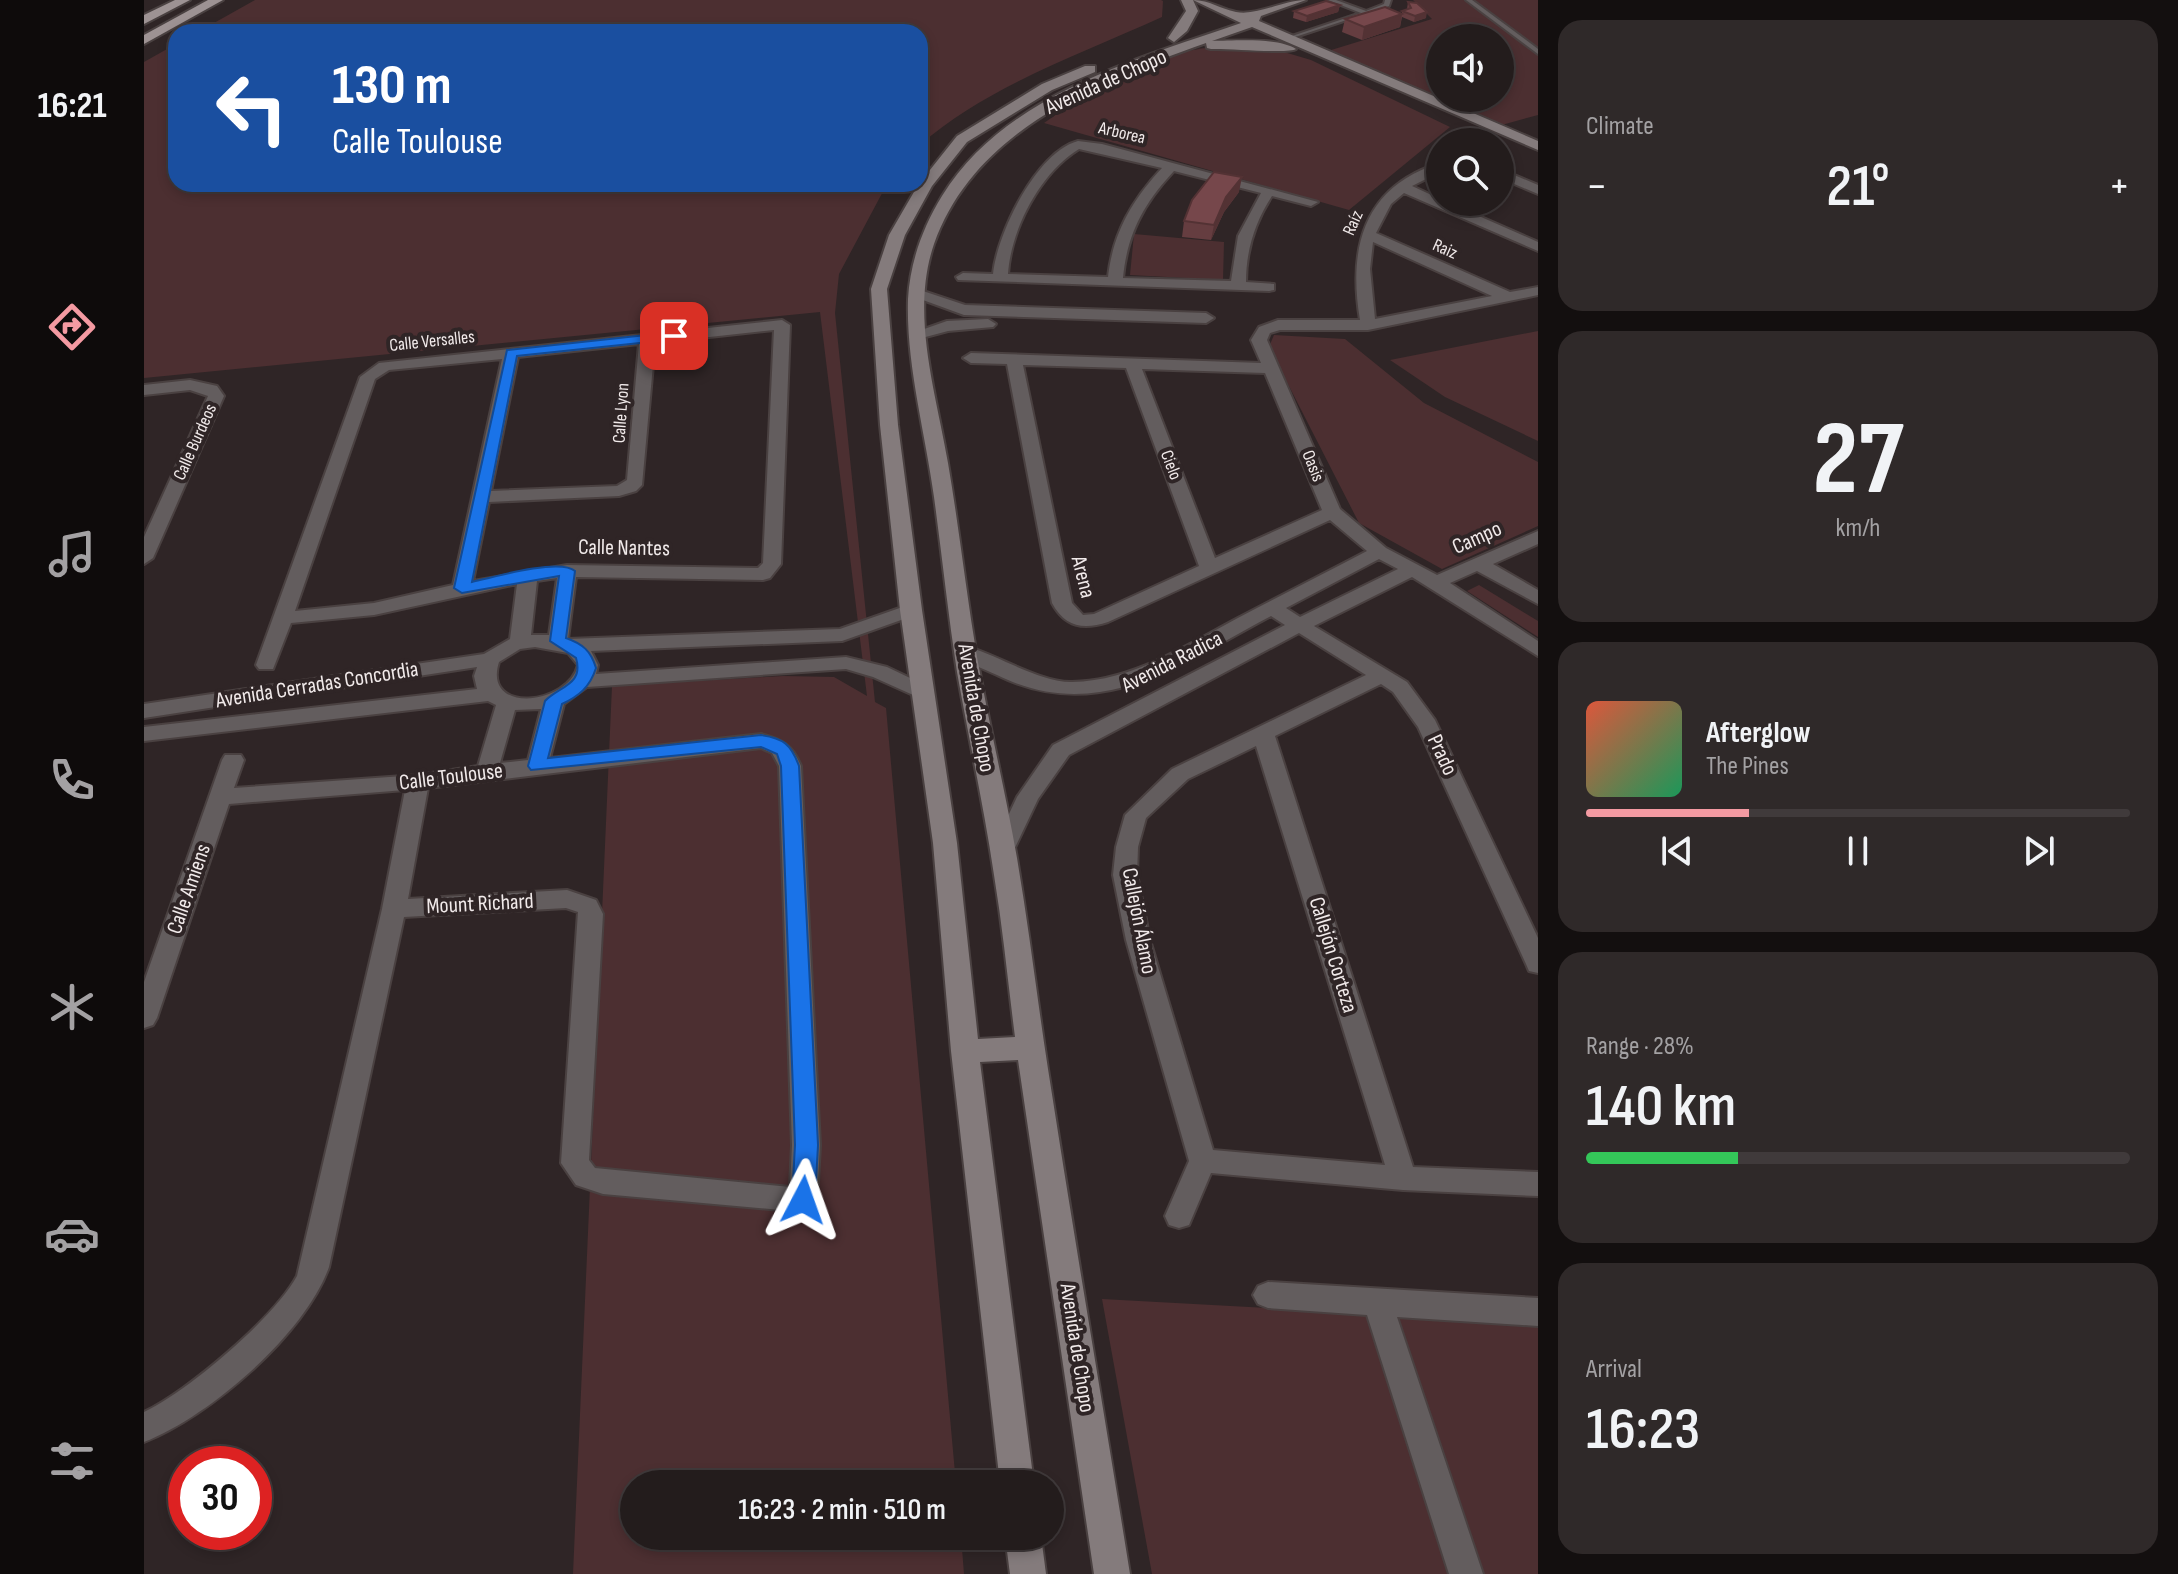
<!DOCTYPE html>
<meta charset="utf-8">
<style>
:root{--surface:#231c1c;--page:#2f2929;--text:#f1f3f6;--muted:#a3a1a3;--line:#403a3b;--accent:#f49aa2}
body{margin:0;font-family:"Sofia Sans Condensed",sans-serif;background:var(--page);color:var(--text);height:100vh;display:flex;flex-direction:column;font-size:30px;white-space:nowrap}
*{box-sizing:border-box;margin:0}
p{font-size:26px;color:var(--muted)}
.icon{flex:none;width:44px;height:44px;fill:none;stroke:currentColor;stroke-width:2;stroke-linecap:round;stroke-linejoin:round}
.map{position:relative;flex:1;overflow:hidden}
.drawer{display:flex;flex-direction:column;gap:20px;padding:20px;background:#130f0f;width:640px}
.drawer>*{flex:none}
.hud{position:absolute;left:24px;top:24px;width:760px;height:168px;border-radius:24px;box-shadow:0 4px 12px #0003,0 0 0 2px var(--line);background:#1a4fa0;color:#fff;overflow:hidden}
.tools{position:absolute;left:1282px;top:24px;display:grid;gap:16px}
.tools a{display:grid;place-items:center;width:88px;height:88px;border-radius:50%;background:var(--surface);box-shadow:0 4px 12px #0003,0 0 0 2px var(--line);font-size:40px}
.speed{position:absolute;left:24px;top:1446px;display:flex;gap:16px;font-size:40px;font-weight:700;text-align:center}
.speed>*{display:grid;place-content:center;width:104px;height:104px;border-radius:50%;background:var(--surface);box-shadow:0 4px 12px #0003,0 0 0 2px var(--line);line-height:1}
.speed .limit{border:12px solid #d22;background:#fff;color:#111}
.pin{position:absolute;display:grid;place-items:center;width:68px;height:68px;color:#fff;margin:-34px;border-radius:16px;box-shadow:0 4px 12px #0006}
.me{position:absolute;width:88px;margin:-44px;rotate:4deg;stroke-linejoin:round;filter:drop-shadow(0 0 6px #0008)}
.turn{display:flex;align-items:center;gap:28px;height:168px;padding:0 32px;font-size:36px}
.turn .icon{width:104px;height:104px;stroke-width:2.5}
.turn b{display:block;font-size:56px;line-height:68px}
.big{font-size:60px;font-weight:600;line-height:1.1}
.drawer .tile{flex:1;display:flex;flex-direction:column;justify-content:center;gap:12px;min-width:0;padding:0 28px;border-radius:24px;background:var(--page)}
.drawer .dial{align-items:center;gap:0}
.dial b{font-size:104px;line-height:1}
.song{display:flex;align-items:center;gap:24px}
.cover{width:96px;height:96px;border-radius:12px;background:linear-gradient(135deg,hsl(10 70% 55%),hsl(150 70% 35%))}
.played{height:8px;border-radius:4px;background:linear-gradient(90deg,var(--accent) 30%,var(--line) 30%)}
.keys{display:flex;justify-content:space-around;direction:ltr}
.heat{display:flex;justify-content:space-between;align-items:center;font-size:44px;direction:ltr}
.charge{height:12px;border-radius:6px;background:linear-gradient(90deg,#34c759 28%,var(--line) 0)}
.trip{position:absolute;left:476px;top:1470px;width:444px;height:80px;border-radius:40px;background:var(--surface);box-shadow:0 4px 12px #0003,0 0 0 2px var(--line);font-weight:600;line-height:80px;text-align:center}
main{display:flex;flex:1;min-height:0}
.tabs{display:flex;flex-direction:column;width:144px;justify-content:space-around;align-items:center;background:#0e0b0b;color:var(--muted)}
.tabs .icon{width:56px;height:56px}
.tabs .selected{color:var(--accent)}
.tabs b{font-size:36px;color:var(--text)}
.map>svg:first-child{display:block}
</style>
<main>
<nav class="tabs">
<b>16:21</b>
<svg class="icon selected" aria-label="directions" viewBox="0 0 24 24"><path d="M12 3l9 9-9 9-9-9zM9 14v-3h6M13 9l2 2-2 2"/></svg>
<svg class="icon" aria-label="music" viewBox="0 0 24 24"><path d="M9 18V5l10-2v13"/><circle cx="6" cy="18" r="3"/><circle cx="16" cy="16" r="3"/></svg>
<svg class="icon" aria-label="phone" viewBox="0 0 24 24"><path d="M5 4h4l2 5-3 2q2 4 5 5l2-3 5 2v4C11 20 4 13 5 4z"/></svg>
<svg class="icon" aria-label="climate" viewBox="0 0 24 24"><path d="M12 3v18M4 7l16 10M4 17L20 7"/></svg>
<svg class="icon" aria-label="car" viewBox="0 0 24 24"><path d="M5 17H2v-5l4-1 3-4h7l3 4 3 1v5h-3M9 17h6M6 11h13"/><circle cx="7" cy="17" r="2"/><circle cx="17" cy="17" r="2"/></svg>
<svg class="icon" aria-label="filters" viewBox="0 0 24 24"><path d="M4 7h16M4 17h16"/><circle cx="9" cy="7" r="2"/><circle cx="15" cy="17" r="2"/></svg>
</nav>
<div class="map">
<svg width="1394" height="1574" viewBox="0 0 1394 1574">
<rect width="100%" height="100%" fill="#2f2526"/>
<!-- green -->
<g fill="#4c2f31" fill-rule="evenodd">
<path d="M111,0H1017L1019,1L1018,17C937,54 843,86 776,145V32H54Z"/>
<path d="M1269,0H1394V115L1354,126L1184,51L1288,19ZM1296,38H1356V98H1296Z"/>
<polygon points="32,44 32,184 743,184 695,274 691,313 731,702 742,708 812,1484 490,1484 490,1536 817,1536 820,1574 429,1574 468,686 639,676 690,677 723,696 676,312 0,378 0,62"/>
<path d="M1071,47L1140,52L1167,60L1306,127L1205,210L900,123C949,88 1009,52 1071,47Z"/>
<polygon points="990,234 1080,242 1079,280 986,275"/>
<polygon points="1394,331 1394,441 1301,397 1246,360"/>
<polygon points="1130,335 1201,339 1280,403 1394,462 1394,526 1298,569 1215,523 1125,347"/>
<polygon points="1335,585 1394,621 1394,637 1323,591"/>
<polygon points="958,1299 1394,1323 1394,1574 1008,1574"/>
</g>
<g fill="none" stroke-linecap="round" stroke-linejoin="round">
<!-- lane casing -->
<g stroke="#4a4141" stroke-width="4">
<g id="lane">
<polygon points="1184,0 1192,0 1222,11 1240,4 1241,0 1247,0 1245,6 1142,40 1142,38 1217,13"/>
<polygon points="1322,0 1328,0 1394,49 1394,54"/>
</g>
</g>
<!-- street casing -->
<g stroke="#4a4141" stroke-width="4">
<g id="street">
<path d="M934,141L958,144L1174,202L1167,206L1128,196C1111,222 1102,250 1102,282L1130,284V290L1125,291L814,280L812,277L819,273L849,274C853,234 892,152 934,141ZM935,149L1018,168C988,200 969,233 964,277L864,274C867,229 896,173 935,149ZM1030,171L1117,193L1094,236L1087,281L979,278C983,234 1000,203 1030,171Z"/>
<path d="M1296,163V172L1268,186L1296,199V202H1303L1394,242V251L1260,193L1247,204L1232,233L1366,292L1394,287V295L1224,330H1136L1126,333L1123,340L1196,509L1242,548L1293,575L1394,531V544L1349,564L1394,590V604L1333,571L1306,583L1394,641V656L1268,577L1170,626L1263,682L1291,720L1394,938V973L1385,971L1382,964L1274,727L1249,692L1237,684L1131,736L1269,1167L1394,1172V1196L1259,1190L1067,1173L1045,1225L1035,1228L1025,1225L1021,1216L1045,1161L982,940L969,875L972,847L981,815L1028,769L1222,675L1155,633L925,755L894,799L867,856H851L848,850L873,797L909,745L1141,625L1127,616C1038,663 956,726 853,675C840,669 820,662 811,651L814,647C833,642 891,683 928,682C988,681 1041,646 1092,619C1136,596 1179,574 1223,551L1186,520L964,622C939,630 921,627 908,603L863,364L827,363L819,358L827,353L1117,363L1107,340L1115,327L1134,320H1216C1204,248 1219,187 1296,163ZM1229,242L1348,296L1231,319L1226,269ZM879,365L982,368L1055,566L950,614L939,615L928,603ZM998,369L1121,373L1178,510L1071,558ZM1235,559L1254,569L1156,617L1142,608ZM1112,746L1241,1165L1069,1150L1006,940L993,875L994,847L1002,818L1044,779Z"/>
<polygon points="1356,169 1394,185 1394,194 1356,178"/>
<polygon points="773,289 821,305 1062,313 1070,318 1062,323 820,315 768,296 766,293"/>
<polygon points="844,319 852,324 849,327 804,331 774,339 766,334 803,321"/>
<path d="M638,320L646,325L637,564L626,578L619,580L432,577L424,639L696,629L767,604L777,610L774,614L698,641L447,651L454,665L452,674L702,657L743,667L785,687L788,692L778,699L729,677L702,669L443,687L420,704L406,758L617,734C638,739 649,746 657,766L676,1145L673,1200L669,1209L659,1212L459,1194L432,1185L417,1163L434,912L422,908L260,917L185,1267C161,1334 66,1416 0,1442V1412C43,1392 131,1317 153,1276L238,909L261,790L85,804L13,1018L9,1025L0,1028V982L78,760L81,755H97L100,760L90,788L274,775L334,766L352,705L344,701L0,741V727L333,689L330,676L333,667L0,718V704L340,654L366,639L373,584L230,615L147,623L129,669H115L112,665L216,377L235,363ZM630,330L619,563L614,568L423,565L329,581L345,502L475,496L492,491L498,485L511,343ZM495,344L483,480L473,486L347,491L374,357ZM358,359L309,585L230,603L151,611L231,379L245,370ZM413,578L405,635H387L393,581ZM391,647L424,653L434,665C425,705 338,715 355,662L376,649ZM397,709L384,760L356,763L371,710ZM617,748L628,753L635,766L648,1145L646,1187L451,1168L445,1160L459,914L452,900L423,890L264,899L284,788Z"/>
<polygon points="46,380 73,386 80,396 9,558 0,564 0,537 64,396 46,390 0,395 0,385"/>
<polygon points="1124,1282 1394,1298 1394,1326 1253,1317 1339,1574 1305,1574 1223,1315 1124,1308 1114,1304 1109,1295 1114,1286"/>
</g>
</g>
<!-- secondary casing -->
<g stroke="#4a4141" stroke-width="4">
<g id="secondary">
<polygon points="1037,0 1049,0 1054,11 1043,31 1030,42 1024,38 1042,11"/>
<path d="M1049,0C1066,0 1076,9 1092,12C1114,16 1139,0 1162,0L1117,16L1115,21L1394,141V150L1108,27L1068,41C1090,41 1134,37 1152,49C1145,54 1082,48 1067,49L1063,48L1062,43C956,81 831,128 790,244C766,314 792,392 804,463C815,527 822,592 833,657C845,724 861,790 873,858C885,928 893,998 904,1069C930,1237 959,1406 986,1574H950L874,1060L836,1062L890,1484H856L807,1051L789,843L756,610L736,425L727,289L745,235L774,185L813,136L898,84L941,66H951V72L908,90L823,142L788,186L761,235L743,289L754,425L778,610L813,843L834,1039L871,1037C864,983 859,929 850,875C840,807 825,740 813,672C804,614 798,555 790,497C781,431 762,365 764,299C766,262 779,227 798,196C860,95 993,59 1097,23Z"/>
<polygon points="861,1536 897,1536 902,1574 866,1574"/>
</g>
</g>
<!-- primary casing -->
<g stroke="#4a4141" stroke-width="4">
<g id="primary">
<polygon points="31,0 46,0 0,24 0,15"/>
<polygon points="64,0 79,0 0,44 0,35"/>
</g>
</g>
<!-- lane -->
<use href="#lane" fill="#635d5e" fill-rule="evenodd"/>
<!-- street -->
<use href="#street" fill="#635d5e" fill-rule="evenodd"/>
<!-- secondary -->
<use href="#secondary" fill="#847b7c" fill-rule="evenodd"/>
<!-- primary -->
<use href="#primary" fill="#9d9293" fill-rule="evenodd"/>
</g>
<!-- wall -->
<g fill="#653d40">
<polygon points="1264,2 1282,18 1270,22 1258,17 1256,27 1218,40 1198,32 1201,19 1258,14 1258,11 1263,9"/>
<polygon points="1196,5 1194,12 1162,22 1149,18 1150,11"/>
<polygon points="1095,192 1080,212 1067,240 1038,237 1040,221"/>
</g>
<!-- shaded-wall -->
<g fill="#533234">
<polygon points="1196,5 1194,12 1162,22 1163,16"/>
<polygon points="1283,12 1282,18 1270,22 1271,16"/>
<polygon points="1258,14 1256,27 1218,40 1220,27"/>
<polygon points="1098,177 1095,192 1080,212 1067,240 1070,225 1082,197"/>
</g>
<!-- building -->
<g fill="#76474b" stroke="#533234" stroke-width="2">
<polygon points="1182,1 1196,5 1163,16 1150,11"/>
<polygon points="1264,2 1273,3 1283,12 1271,16 1258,11 1267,8"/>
<polygon points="1241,7 1258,14 1220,27 1201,19"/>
<polygon points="1070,172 1098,177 1082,197 1070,225 1040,221 1048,200"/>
</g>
<!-- route -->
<path fill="#1a73e8" stroke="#114b97" stroke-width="2" d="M530,332L536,336L534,339L373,356L328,582C349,577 416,558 431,571L422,638C439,644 447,651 452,668C446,687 435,696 418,704L404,758L617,735C639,738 647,744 655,766L674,1145L671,1200L667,1207L659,1210L651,1207L648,1200L651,1145L637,766L633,754L617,747L387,770L384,766L401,701C415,686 440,685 432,658L406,641L415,576L318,593L310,588L363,350Z"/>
<g text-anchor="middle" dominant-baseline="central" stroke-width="8" stroke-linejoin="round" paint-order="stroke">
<!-- far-street labels -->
<g font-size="18" fill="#f1eaea" stroke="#2f2526">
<text transform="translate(978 133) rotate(13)">Arborea</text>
<text transform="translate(1209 223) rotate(-66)">Raíz</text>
<text transform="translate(1301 249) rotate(24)">Raiz</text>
<text transform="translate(288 341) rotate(-6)">Calle Versalles</text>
<text transform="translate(477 413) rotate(-86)">Calle Lyon</text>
<text transform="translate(51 442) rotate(-66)">Calle Burdeos</text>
<text transform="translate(1027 465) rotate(69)">Cielo</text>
<text transform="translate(1169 466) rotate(68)">Oasis</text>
</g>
<!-- street labels -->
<g font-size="22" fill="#f1eaea" stroke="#2f2526">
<text transform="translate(962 82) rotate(-24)">Avenida de Chopo</text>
<text transform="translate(1333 538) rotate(-24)">Campo</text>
<text transform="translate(480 548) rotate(1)">Calle Nantes</text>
<text transform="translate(939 577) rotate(76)">Arena</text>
<text transform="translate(1028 662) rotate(-27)">Avenida Radica</text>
<text transform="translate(173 685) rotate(-9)">Avenida Cerradas Concordia</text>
<text transform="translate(832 708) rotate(80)">Avenida de Chopo</text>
<text transform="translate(1298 755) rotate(65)">Prado</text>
<text transform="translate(307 777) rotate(-7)">Calle Toulouse</text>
<text transform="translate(45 889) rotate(-71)">Calle Amiens</text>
<text transform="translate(336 904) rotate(-3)">Mount Richard</text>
<text transform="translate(995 921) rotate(79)">Callejón Álamo</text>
<text transform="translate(1189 955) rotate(73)">Callejón Corteza</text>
<text transform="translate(933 1348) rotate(81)">Avenida de Chopo</text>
</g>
</g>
</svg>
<div class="tools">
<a><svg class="icon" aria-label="sound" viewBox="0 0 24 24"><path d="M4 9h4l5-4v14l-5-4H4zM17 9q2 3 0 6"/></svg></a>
<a><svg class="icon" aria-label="search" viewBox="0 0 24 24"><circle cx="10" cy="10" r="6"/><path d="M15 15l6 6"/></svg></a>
</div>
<div class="speed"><div class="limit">30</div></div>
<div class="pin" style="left:530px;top:336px;background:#d93025"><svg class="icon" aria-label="arrive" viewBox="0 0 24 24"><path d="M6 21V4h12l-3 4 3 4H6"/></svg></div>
<svg class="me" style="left:659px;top:1200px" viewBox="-20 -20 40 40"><path d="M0-17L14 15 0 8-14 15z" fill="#1a73e8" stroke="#fff" stroke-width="4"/></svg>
<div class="trip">16:23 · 2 min · 510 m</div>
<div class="hud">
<div class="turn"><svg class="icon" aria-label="left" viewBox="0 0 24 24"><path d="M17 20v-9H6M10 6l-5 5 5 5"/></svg><div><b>130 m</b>Calle Toulouse</div></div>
</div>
</div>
<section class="drawer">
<div class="tile"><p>Climate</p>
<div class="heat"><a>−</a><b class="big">21°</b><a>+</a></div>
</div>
<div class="tile dial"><b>27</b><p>km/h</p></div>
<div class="tile">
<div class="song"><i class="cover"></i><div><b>Afterglow</b><p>The Pines</p></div></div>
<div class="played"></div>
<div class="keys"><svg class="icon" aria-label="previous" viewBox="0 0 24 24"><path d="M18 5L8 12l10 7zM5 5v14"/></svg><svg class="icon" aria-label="pause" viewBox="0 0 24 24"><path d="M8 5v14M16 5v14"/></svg><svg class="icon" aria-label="next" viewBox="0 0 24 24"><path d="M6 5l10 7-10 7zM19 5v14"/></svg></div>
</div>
<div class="tile"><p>Range · 28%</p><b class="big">140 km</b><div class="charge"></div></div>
<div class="tile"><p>Arrival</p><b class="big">16:23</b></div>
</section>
</main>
